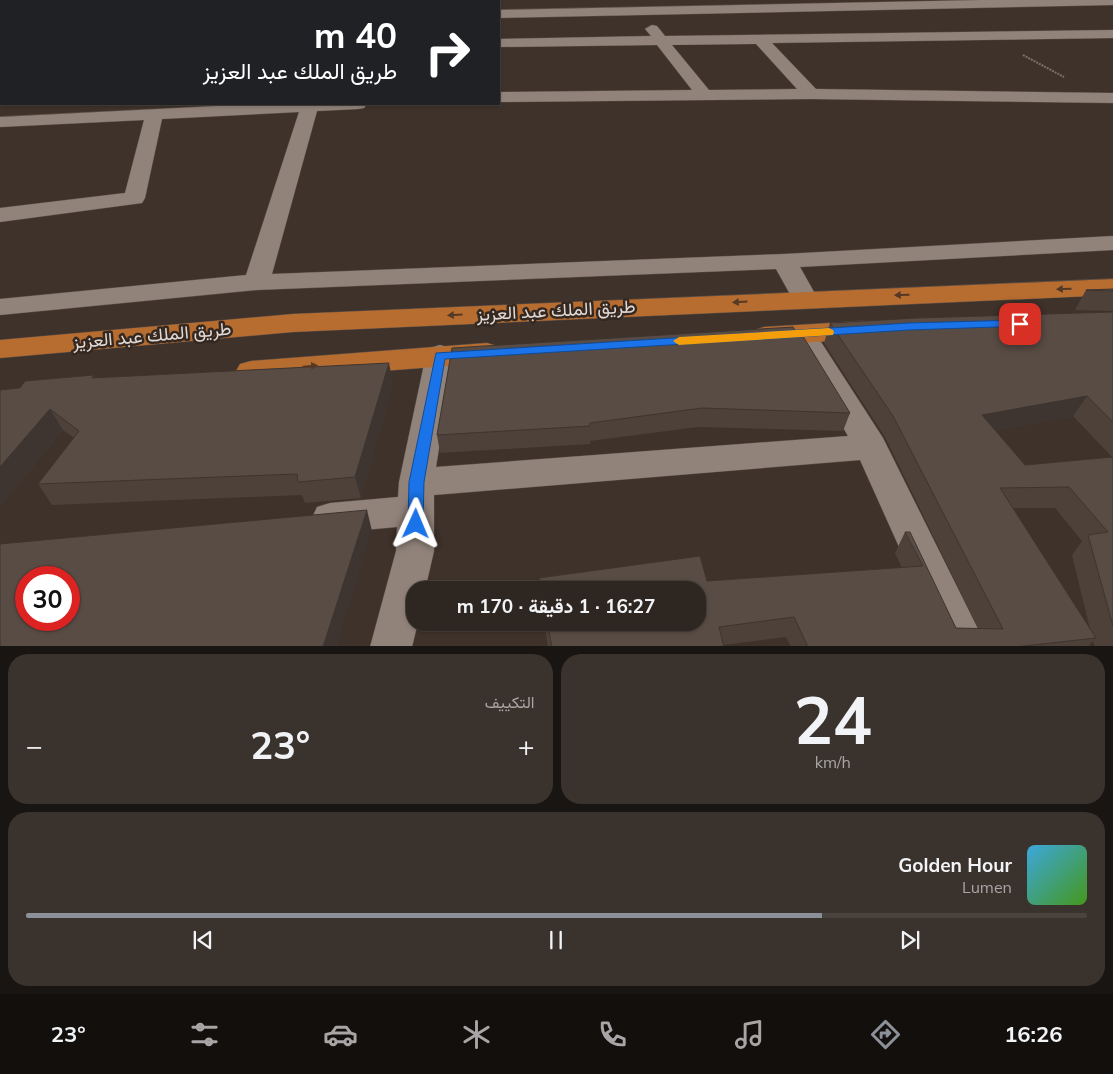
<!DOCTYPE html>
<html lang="ar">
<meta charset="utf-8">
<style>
:root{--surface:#2e2620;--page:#3a322d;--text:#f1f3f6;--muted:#a7a5a5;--line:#49433e;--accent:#8c9099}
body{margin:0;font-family:Mulish,Vazirmatn,sans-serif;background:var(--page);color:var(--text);direction:rtl;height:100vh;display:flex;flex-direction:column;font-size:19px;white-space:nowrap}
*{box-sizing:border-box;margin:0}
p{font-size:16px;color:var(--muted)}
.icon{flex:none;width:28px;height:28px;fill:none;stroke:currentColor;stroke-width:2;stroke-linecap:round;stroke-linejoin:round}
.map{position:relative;height:646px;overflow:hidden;direction:ltr}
.sheet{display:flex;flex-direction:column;gap:8px;padding:8px;background:#191512;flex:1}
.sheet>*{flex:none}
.hud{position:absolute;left:0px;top:0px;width:500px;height:105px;box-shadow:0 1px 4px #0004,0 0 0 1px var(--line);direction:rtl;background:#202124;color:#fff;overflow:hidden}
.speed{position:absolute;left:15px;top:566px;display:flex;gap:10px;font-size:25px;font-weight:700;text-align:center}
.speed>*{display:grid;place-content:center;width:65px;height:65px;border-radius:50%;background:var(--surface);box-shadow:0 1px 4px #0004,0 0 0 1px var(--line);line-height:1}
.speed .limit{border:8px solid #d22;background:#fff;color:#111}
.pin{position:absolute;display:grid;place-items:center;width:42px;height:42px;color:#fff;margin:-21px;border-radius:10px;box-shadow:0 2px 8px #0006}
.me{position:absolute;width:55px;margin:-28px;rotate:1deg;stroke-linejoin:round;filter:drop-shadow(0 0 4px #0008)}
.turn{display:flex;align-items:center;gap:18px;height:105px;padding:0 20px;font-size:22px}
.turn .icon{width:65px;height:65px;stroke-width:2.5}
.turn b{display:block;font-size:35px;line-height:42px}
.big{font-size:38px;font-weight:700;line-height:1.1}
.sheet .card{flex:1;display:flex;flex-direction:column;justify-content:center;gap:8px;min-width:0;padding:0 18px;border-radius:20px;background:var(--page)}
.sheet .dial{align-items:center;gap:0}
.dial b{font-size:65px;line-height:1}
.song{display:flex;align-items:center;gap:15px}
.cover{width:60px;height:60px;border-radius:8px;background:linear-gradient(135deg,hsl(200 70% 55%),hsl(100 70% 35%))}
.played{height:5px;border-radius:2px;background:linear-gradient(90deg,var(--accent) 75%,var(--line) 75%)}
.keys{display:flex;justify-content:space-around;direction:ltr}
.heat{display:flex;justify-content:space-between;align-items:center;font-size:28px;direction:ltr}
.sheet .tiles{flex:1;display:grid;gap:8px;grid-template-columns:1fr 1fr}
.card:last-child{grid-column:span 2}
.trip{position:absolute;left:406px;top:581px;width:300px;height:50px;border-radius:20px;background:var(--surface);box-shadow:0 1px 4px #0004,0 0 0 1px var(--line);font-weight:700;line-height:50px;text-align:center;direction:rtl}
.tab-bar{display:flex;height:80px;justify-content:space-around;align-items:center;background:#120f0d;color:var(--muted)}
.tab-bar .icon{width:35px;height:35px}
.tab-bar .selected{color:var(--accent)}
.tab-bar b{font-size:22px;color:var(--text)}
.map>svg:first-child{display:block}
</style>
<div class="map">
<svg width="1113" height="647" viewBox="0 0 1113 647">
<rect width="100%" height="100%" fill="#3e322a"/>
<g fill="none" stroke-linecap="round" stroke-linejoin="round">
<!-- minor casing -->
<g stroke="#5a4f49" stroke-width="1">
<g id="minor">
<polygon points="981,0 1113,0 1113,5 499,18 499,10"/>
<rect x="0" y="20" width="1" height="8"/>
<path d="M652,25L657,26L665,36L1113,30V38L772,43L816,89L1113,93V103L811,99L499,102V92L692,90L657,45L499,47V39L651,36L645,29ZM756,44L797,89L709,90L672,45Z"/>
<rect x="0" y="47" width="1" height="8"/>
<polygon points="258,104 367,104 364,108 358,109 317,111 272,274 784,254 1113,236 1113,250 800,267 818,299 814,305 805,307 796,305 776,269 257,290 0,315 0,299 246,275 299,112 162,119 145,198 142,203 0,222 0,208 125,193 144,120 0,127 0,117"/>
<polygon points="802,325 812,328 883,438 987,647 944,647 860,460 434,495 434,551 425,590 415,590 415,622 418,622 412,647 370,647 396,551 397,527 330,533 317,529 312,518 317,507 330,503 398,497 399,482 426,355 430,348 440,345 450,348 454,355 436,467 848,436 788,334 792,328"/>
</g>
</g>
<!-- major casing -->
<g stroke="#5a4f49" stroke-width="29">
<polyline id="major" points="0,8 1,7"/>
</g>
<!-- highway casing -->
<g stroke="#5a4f49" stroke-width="1">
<g id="highway">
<polygon points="1113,279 1113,295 293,332 0,358 0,340 293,314"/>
<polygon points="864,321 874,324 878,330 874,336 864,339 764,345 754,342 750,336 754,330 764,327"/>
<polygon points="487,343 497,346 501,353 497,360 487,363 251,381 240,378 236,371 240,364 251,361"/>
</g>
</g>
<!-- path -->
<polyline stroke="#7d736c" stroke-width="2" stroke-dasharray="2 1" stroke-linecap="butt" points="1023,55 1064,77"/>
<!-- minor -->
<use href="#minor" fill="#91837a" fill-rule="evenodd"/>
<!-- major -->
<use href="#major" stroke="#a8764e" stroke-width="28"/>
<!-- highway -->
<use href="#highway" fill="#b86d30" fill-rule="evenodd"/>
</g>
<!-- wall -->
<g fill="#4d413a" fill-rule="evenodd">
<polygon points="1113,289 1113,311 1075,310 1086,290"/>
<path d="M1113,312V647H1095L1093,641L1088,647H791L786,637L724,645V647H548L544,622H698V590H539V578L707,581L902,568L895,553L905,532L956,628H978L885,437L824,343L830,323ZM1073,416L1112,457L1025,465L996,431ZM1013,508H1055L1082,541L1072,555L1090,629Z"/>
<polygon points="797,334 850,413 843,431 698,427 590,441 590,444 440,453 437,435"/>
<polygon points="96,378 393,383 361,498 305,503 302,495 52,505 38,484 74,438 63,430 0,507 0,390"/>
</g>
<!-- shaded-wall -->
<g fill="#3e3530">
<polygon points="389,363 393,383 361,498 355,477"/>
<polygon points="1087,396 1073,416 971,436 982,415"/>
<polygon points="50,409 63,430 0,507 0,467"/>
<polygon points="367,510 372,531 337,647 323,647"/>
</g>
<!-- building -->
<g fill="#594c44" stroke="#3e3530" fill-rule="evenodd">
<polygon points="1113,289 1113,291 1086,290"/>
<polygon points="1113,312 1113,422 1087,396 982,415 1025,465 1113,457 1113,626 1088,535 1108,532 1069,487 1000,488 1096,638 1015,647 808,647 794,617 719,627 724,647 552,647 547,622 698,622 698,590 541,590 539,578 700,556 707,581 923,566 905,532 910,532 956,628 1003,629 893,416 830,323 917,318"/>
<polygon points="793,327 797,334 801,333 850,413 702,408 590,423 590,426 437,435 452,348"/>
<polygon points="389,363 355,477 298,482 297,474 38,484 79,431 50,409 0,467 0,390 20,388 25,381 94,375 92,378"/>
<path d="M367,510L323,647H0V544ZM26,578H69V620H26Z"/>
</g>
<!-- one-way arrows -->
<defs><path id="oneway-solid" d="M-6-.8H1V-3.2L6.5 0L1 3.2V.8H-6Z" transform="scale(1.25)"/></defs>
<g fill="#553925">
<use href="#oneway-solid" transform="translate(1064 289) rotate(178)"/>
<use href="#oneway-solid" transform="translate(902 295) rotate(178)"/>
<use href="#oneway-solid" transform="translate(740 302) rotate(177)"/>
<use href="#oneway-solid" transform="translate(455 315) rotate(177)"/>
<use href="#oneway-solid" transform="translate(310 366) rotate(-5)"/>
</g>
<!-- route -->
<polygon fill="#1a73e8" stroke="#114b97" points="1020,320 1024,321 1026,324 1024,326 909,330 445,359 424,482 423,524 421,528 416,530 410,528 408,524 409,482 436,353 909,323"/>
<!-- slow -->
<polygon fill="#f59e0b" points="829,328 833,330 834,332 833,335 679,345 673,341 679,337"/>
<g text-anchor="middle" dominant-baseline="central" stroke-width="5" stroke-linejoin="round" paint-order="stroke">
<!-- street labels -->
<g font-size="18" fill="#e1d9d4" stroke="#342821">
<text transform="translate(556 310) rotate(-3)">طريق الملك عبد العزيز</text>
<text transform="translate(152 335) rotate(-5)">طريق الملك عبد العزيز</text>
</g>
</g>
</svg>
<div class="speed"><div class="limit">30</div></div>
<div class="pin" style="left:1020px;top:324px;background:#d93025"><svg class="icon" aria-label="arrive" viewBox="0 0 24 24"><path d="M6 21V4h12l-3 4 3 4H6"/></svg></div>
<svg class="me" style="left:416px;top:524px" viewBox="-20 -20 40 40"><path d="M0-17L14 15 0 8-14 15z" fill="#1a73e8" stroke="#fff" stroke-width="4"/></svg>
<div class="trip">16:27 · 1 دقيقة · 170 m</div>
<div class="hud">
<div class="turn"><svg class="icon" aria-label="right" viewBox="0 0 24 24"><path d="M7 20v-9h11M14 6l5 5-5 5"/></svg><div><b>40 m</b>طريق الملك عبد العزيز</div></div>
</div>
</div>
<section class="sheet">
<div class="tiles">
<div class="card dial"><b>24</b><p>km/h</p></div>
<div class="card"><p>التكييف</p>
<div class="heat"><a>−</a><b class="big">23°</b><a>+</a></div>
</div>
<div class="card">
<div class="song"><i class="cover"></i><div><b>Golden Hour</b><p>Lumen</p></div></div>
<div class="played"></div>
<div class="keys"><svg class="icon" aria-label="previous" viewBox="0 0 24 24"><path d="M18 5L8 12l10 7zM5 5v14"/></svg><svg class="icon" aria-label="pause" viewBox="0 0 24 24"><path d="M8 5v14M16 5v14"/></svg><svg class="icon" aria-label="next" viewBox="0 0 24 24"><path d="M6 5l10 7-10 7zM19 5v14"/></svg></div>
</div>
</div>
</section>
<nav class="tab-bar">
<b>16:26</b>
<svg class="icon selected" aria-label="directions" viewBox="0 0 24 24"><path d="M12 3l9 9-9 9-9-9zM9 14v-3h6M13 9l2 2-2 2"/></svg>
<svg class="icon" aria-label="music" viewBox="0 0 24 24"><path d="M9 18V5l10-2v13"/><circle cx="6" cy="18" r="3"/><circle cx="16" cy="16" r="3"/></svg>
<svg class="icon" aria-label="phone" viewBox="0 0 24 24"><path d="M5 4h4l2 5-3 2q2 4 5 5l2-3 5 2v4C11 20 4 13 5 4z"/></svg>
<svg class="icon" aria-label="climate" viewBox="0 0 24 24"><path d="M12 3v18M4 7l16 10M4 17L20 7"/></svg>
<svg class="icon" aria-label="car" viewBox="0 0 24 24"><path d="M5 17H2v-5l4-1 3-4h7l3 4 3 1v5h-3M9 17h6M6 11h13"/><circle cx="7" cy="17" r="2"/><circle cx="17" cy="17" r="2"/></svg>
<svg class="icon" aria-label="filters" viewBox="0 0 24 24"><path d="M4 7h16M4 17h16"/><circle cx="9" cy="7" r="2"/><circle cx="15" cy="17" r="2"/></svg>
<b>23°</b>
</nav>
